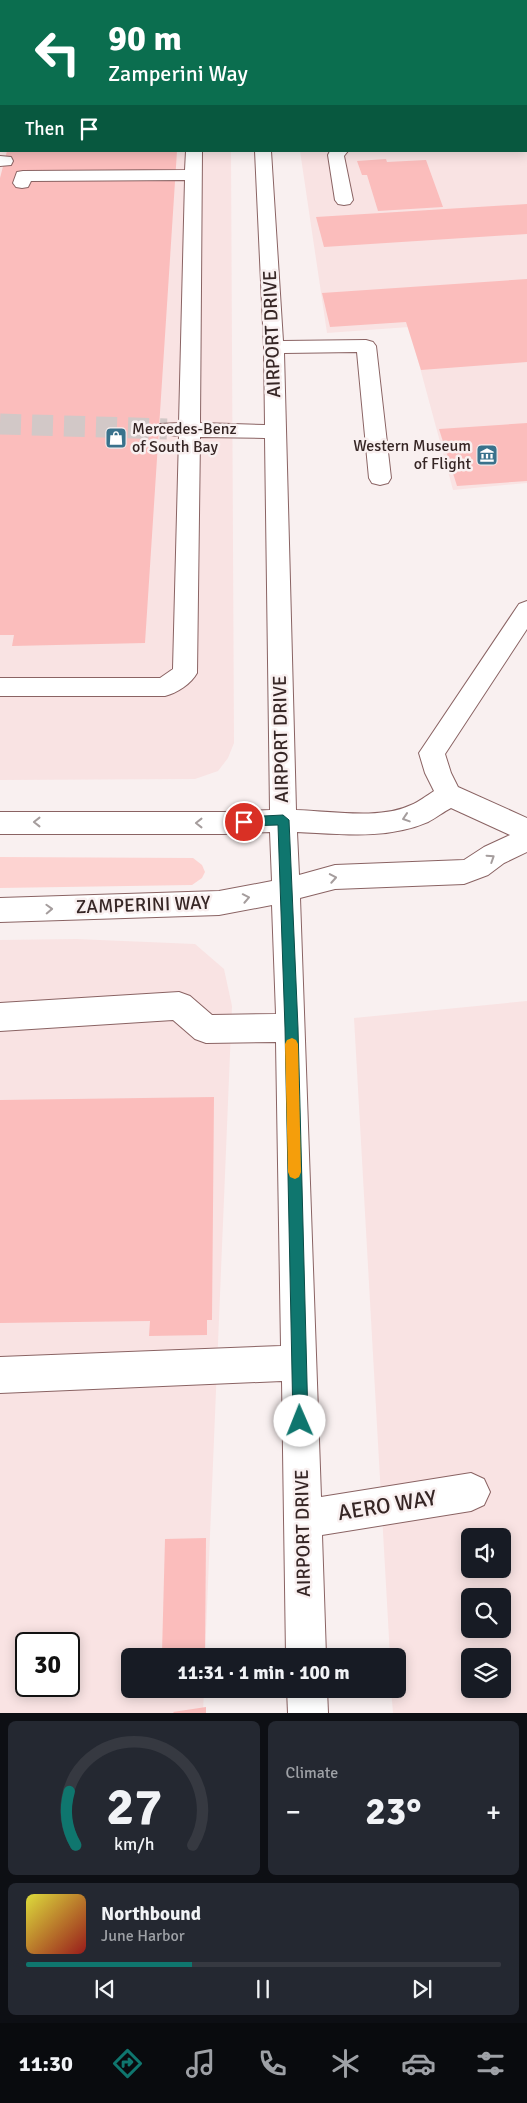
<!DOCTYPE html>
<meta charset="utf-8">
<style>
:root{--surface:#171b24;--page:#242831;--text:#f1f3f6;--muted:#9ea1a6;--line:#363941;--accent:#0f766e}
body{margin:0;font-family:Signika,sans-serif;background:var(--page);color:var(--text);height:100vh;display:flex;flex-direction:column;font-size:19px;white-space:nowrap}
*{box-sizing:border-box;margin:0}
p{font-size:16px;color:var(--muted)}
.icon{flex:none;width:28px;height:28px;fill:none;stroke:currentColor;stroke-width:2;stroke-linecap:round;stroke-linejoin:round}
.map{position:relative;height:1713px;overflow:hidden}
.panel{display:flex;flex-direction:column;gap:8px;padding:8px;background:#0d0f14;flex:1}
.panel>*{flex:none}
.guide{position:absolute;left:0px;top:0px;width:528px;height:152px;box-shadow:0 2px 12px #0003;background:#0b6e4f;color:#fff;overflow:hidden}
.fabs{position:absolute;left:461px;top:1528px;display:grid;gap:10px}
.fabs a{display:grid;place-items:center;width:50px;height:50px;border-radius:8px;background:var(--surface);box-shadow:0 2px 12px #0003;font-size:25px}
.speed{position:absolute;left:15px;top:1632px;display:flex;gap:10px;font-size:25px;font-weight:700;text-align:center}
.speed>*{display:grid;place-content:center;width:65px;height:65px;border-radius:50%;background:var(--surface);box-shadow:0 2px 12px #0003;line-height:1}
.speed .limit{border:2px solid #111;border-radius:8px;background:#fff;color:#111}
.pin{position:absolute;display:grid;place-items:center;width:42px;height:42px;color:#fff;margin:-21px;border:2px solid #fff;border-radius:50%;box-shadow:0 1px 5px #0007}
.me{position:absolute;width:55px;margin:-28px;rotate:359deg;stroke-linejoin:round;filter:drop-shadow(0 0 4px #0008)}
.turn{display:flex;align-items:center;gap:18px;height:105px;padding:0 25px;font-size:22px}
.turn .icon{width:65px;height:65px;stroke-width:2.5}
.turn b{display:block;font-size:35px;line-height:42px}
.then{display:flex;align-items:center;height:48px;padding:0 25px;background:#0003;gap:10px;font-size:19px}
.big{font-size:38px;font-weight:700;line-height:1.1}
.panel .card{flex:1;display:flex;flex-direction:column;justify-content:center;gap:8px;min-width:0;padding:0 18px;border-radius:8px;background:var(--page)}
.panel .dial{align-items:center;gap:0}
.dial svg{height:130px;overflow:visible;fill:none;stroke:var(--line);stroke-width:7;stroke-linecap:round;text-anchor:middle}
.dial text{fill:var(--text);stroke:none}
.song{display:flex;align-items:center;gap:15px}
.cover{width:60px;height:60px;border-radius:8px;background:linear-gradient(135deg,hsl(60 70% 55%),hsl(0 70% 35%))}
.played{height:5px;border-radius:2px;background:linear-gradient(90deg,var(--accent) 35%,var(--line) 35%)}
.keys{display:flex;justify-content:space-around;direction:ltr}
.heat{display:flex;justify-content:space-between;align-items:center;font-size:28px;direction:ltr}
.panel .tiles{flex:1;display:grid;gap:8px;grid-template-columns:1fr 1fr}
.card:last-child{grid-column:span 2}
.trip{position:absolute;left:121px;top:1648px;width:285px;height:50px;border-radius:8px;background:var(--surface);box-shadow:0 2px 12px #0003;font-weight:700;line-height:50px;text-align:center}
.dock{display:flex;height:80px;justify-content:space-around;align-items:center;background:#090b0e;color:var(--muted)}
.dock .icon{width:35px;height:35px}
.dock .on{color:var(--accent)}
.dock b{font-size:22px;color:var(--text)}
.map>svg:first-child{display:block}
</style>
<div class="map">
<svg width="527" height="1713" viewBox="0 0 527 1713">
<rect width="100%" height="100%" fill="#f9f0f0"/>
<!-- built -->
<g fill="#f9e3e3" fill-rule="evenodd">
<polygon points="0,0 224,0 224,1 1,1 0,76"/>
<polygon points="281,0 527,0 527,483 453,490 409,327 327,333 300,151 526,151 526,1"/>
<polygon points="0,79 1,151 231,151 234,743 228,758 218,771 195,779 0,780"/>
<path d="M76,939L195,944L224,969L232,1006L205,1656H130V1689H204L203,1713H0V940ZM26,1644H69V1686H26Z"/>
<path d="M527,1001V1713H393L391,1689H398V1656H390L354,1018ZM470,1536H502V1569H470ZM470,1596H502V1629H470ZM470,1656H502V1689H470Z"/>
</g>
<!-- green -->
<polygon fill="#fdd3d1" points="0,857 193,858 202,865 205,872 202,878 192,885 0,888"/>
<!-- building -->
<g fill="#fbbdbc">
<polygon points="7,151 177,151 145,643 12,646 14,635 0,635 0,178"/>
<polygon points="386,159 387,162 426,160 443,207 378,211 367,175 362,175 357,161"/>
<polygon points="527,204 527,234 324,247 316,217"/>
<polygon points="527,279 527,362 421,370 406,322 330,327 322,293"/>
<polygon points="527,423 527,481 457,486 439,429"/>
<polygon points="214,1097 212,1320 207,1320 207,1335 149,1336 150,1321 0,1323 0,1100"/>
<polygon points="206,1538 205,1651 162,1653 165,1539"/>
<polygon points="206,1707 206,1713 174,1713 173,1712"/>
</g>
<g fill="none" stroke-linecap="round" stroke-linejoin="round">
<!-- minor-tunnel -->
<polyline stroke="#d2c8c7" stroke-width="21" stroke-dasharray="21 11" stroke-linecap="butt" points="0,424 167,429"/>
<!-- minor casing -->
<g stroke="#8a6363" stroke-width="2">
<g id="minor">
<rect x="178" y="0" width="14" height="1"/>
<rect x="242" y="0" width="14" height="1"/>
<rect x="0" y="84" width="1" height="10"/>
<path d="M186,151H202L200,423L265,425L264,347L255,151H271L283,341L366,340L373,342L376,346L391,478L388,483L380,485L372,483L369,478L357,352L284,353L296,810C330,811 380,820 411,805C419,802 426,796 434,791L425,773L419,753L519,604L527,601V629L445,754L451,773L458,787L527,818V852L504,863L488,875L464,884L335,889L300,898L321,1497L471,1473L484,1479L490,1492L484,1505L471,1511L322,1535L326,1656H286L282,1381L0,1393V1357L281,1346L276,1042L206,1043L195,1039L173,1020L0,1031V1003L179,992L190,996L212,1015L276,1014L272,905L219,915L0,922V898L219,891L272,881L270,832L224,834H0V812H224L270,810L265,438L200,437L197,673C191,684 177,693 165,696H0V678H160L173,669L179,436L160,434L157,429L160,424L179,423L185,180L31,181L28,187L22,188L16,187L13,183L17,172L23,171L185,170ZM451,808L510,835L484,847L464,860L335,865L299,875L297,832C341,834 386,840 428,822C436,818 443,812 451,808Z"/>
<polygon points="330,151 348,151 344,156 353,200 350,204 344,205 338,204 335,200 328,155"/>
<polygon points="0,156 11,157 13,161 11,165 0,166"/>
<polygon points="287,1689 327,1689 328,1713 288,1713"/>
</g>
</g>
<!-- minor -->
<use href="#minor" fill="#fff" fill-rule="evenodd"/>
</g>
<!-- one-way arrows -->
<defs><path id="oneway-chevron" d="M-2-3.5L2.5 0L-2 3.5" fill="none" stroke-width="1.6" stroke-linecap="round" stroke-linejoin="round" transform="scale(1.25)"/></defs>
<g stroke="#a59d9d">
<use href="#oneway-chevron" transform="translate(406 818) rotate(162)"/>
<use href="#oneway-chevron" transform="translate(37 822) rotate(180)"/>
<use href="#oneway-chevron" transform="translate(199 823) rotate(-180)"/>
<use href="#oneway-chevron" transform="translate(491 858) rotate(-33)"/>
<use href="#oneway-chevron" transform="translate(333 878) rotate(-10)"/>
<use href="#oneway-chevron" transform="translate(246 898) rotate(-11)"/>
<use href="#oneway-chevron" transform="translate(49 909) rotate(-2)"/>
</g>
<!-- route -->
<polygon fill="#0f766e" stroke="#0a4d48" points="283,815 289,820 298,1028 308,1421 306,1427 300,1429 295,1427 293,1421 285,1028 278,825 244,826 238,822 244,817"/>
<!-- slow -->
<polygon fill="#f59e0b" points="292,1038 296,1040 298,1044 301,1172 299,1177 295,1179 290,1177 288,1172 285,1044 287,1040"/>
<!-- icons -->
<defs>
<g id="shop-square" transform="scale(1.125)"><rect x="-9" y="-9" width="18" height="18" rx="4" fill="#39728c" stroke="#f9f0f0"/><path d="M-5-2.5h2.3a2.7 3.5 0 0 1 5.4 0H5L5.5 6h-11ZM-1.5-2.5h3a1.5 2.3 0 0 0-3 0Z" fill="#fff"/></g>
<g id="museum-square" transform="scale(1.125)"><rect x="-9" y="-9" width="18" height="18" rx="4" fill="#39728c" stroke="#f9f0f0"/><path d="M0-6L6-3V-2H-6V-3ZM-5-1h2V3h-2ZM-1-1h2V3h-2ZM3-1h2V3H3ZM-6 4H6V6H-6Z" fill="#fff"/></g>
</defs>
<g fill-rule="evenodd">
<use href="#shop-square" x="116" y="438"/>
<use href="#museum-square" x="487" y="455"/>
</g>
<g text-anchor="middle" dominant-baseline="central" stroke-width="5" stroke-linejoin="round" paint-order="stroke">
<!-- far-poi labels -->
<g font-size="16" fill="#362625" stroke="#f9f0f0" text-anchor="start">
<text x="132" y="429">Mercedes-Benz<tspan x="132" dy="18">of South Bay</tspan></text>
<text x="471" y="446" text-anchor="end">Western Museum<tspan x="471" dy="18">of Flight</tspan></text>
</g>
<!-- street labels -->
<g font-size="19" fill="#362625" stroke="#f9f0f0">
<text transform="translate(272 334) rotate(-92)">AIRPORT DRIVE</text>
<text transform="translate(281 739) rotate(-91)">AIRPORT DRIVE</text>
<text transform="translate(143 905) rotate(-2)">ZAMPERINI WAY</text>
<text transform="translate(303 1533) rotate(-91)">AIRPORT DRIVE</text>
</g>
<!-- near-street labels -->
<g font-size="22" fill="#362625" stroke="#f9f0f0">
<text transform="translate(387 1505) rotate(-9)">AERO WAY</text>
</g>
</g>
</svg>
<div class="fabs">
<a><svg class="icon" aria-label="sound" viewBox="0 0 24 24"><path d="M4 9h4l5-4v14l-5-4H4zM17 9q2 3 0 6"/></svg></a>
<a><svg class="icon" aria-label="search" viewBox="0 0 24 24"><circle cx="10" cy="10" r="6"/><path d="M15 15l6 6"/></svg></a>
<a><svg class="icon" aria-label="layers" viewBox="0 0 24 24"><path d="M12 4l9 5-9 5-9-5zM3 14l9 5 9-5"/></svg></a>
</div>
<div class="speed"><div class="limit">30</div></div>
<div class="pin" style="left:244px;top:822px;background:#d93025"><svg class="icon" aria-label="arrive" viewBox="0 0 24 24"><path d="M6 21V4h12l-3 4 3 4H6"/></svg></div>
<svg class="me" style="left:300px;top:1421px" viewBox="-20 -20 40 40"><circle r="19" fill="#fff"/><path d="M0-13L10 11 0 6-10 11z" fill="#0f766e"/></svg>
<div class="trip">11:31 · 1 min · 100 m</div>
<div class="guide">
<div class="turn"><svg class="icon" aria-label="left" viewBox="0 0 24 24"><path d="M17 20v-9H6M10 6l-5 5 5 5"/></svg><div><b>90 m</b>Zamperini Way</div></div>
<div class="then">Then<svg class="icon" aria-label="arrive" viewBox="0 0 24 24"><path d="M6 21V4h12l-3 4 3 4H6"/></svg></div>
</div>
</div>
<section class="panel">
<div class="tiles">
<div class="card dial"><svg viewBox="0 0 100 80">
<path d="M14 69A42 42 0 1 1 86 69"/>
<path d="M14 69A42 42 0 0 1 10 36" stroke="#0f766e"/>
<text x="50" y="56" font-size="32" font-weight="700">27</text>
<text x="50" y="72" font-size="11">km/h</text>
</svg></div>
<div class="card"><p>Climate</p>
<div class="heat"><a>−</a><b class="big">23°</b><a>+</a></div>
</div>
<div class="card">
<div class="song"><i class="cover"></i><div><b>Northbound</b><p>June Harbor</p></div></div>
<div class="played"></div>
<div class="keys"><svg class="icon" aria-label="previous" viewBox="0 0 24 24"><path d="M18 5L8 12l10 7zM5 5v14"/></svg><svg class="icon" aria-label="pause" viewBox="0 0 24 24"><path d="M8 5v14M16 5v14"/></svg><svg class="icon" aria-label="next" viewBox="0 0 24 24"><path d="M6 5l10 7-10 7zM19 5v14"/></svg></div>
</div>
</div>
</section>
<nav class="dock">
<b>11:30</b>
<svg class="icon on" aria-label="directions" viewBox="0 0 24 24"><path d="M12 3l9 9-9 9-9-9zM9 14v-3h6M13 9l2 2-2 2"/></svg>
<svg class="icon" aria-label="music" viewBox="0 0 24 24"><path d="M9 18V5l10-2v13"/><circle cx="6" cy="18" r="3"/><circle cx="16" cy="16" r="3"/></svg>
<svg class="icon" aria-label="phone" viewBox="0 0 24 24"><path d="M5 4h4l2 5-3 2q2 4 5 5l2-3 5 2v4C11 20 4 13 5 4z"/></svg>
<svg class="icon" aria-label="climate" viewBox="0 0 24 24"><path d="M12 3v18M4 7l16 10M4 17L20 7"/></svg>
<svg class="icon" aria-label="car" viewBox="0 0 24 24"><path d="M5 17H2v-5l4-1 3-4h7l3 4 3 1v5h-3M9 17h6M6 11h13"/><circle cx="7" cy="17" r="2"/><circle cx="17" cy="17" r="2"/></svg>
<svg class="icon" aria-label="filters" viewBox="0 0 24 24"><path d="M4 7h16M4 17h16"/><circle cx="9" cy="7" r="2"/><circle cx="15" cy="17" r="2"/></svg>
</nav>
